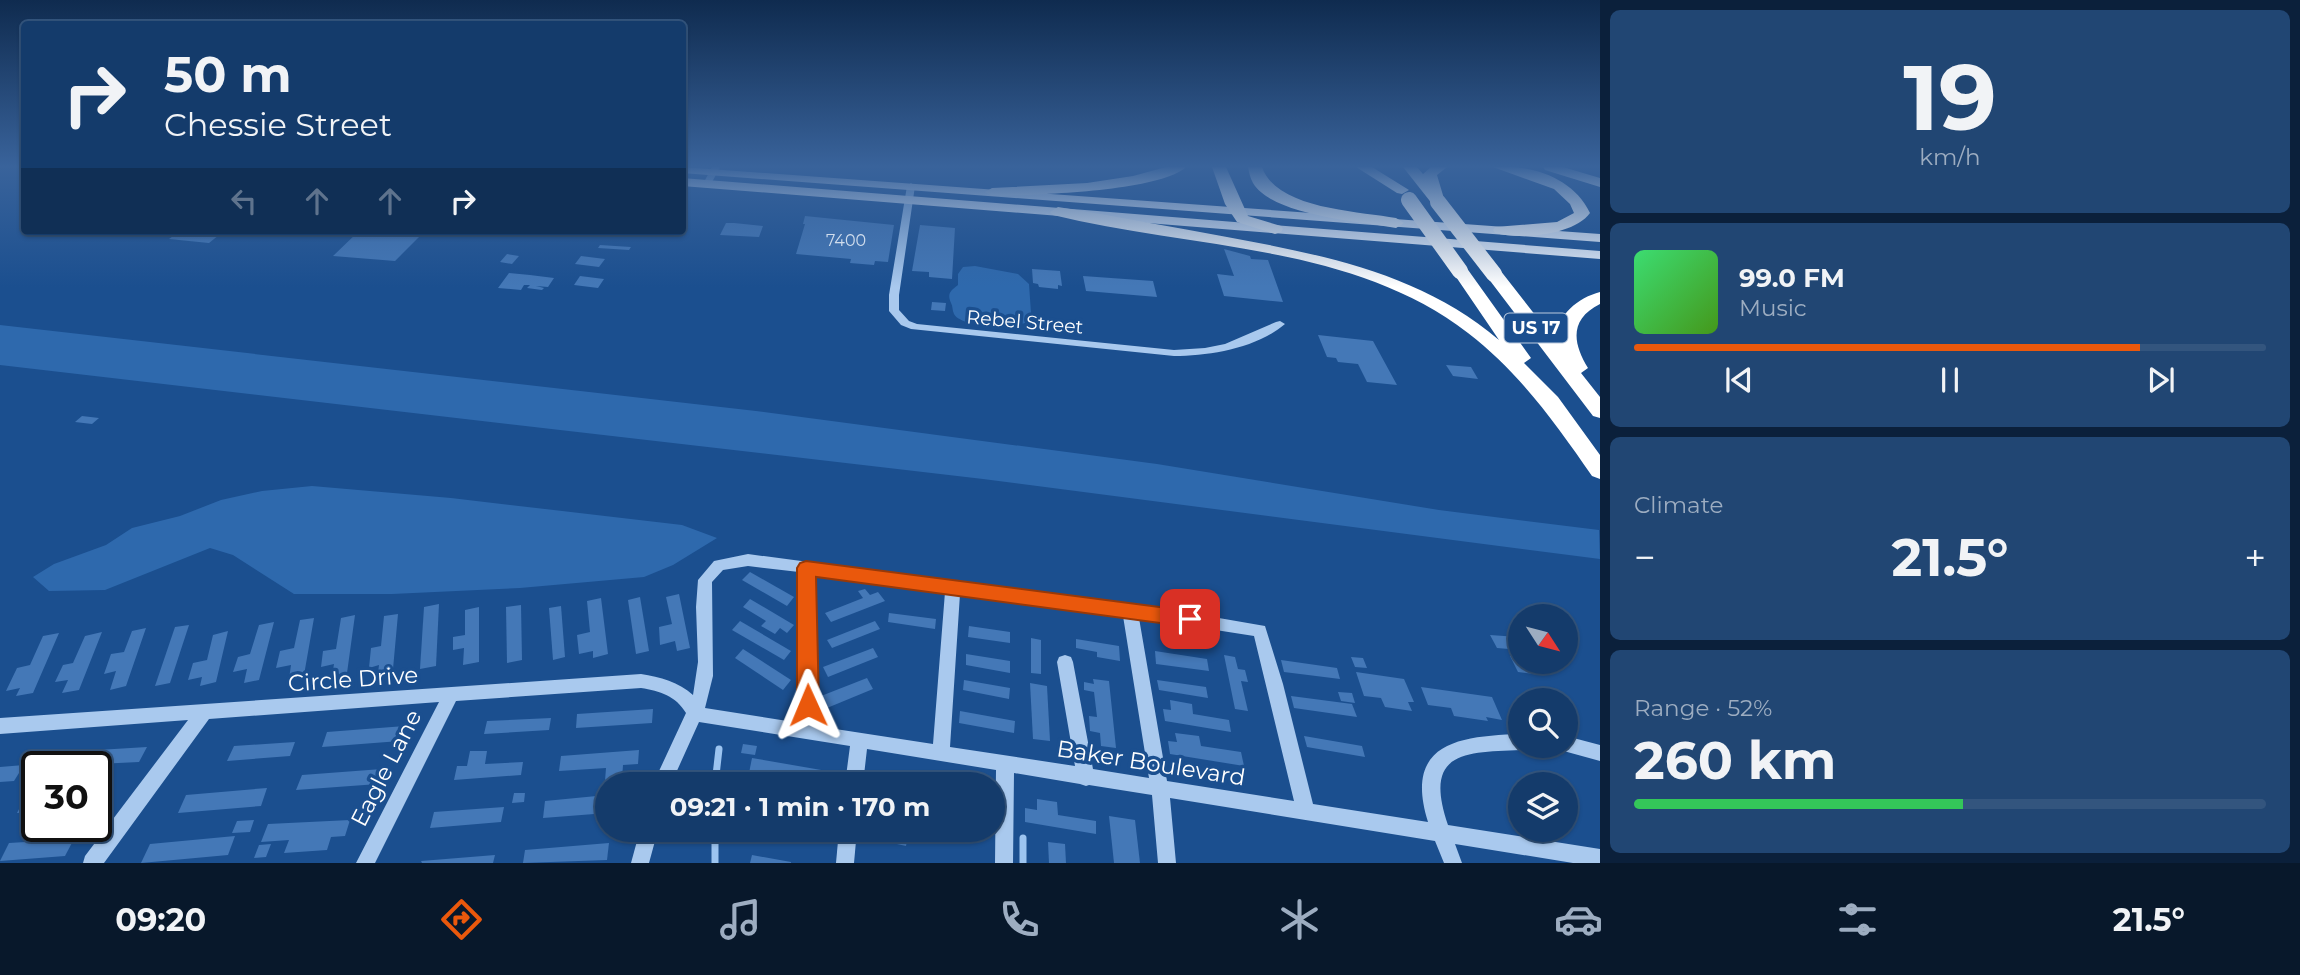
<!DOCTYPE html>
<meta charset="utf-8">
<style>
:root{--surface:#143b6b;--page:#214673;--text:#f1f3f6;--muted:#9dadc1;--line:#33557e;--accent:#ea580c}
body{margin:0;font-family:Montserrat,sans-serif;background:var(--page);color:var(--text);height:100vh;display:flex;flex-direction:column;font-size:26px;white-space:nowrap}
*{box-sizing:border-box;margin:0}
p{font-size:23px;color:var(--muted)}
.icon{flex:none;width:38px;height:38px;fill:none;stroke:currentColor;stroke-width:2;stroke-linecap:round;stroke-linejoin:round}
.map{position:relative;flex:1;overflow:hidden}
.drawer{display:flex;flex-direction:column;gap:10px;padding:10px;background:#0b203b;width:700px}
.drawer>*{flex:none}
.guide{position:absolute;left:21px;top:21px;width:665px;height:214px;border-radius:7px;box-shadow:0 2px 5px #0004,0 0 0 2px var(--line);background:#143b6b;color:var(--text);overflow:hidden}
.needle{width:46px;rotate:126deg}
.buttons{position:absolute;left:1508px;top:604px;display:grid;gap:14px}
.buttons a{display:grid;place-items:center;width:70px;height:70px;border-radius:50%;background:var(--surface);box-shadow:0 2px 5px #0004,0 0 0 2px var(--line);font-size:35px}
.speed{position:absolute;left:21px;top:751px;display:flex;gap:14px;font-size:35px;font-weight:700;text-align:center}
.speed>*{display:grid;place-content:center;width:91px;height:91px;border-radius:50%;background:var(--surface);box-shadow:0 2px 5px #0004,0 0 0 2px var(--line);line-height:1}
.speed .limit{border:4px solid #111;border-radius:10px;background:#fff;color:#111}
.pin{position:absolute;display:grid;place-items:center;width:60px;height:60px;color:#fff;margin:-30px;border-radius:14px;box-shadow:0 4px 10px #0006}
.me{position:absolute;width:77px;margin:-38px;rotate:359deg;stroke-linejoin:round;filter:drop-shadow(0 0 5px #0008)}
.turn{display:flex;align-items:center;gap:24px;height:147px;padding:0 28px;font-size:32px}
.turn .icon{width:91px;height:91px;stroke-width:2.5}
.turn b{display:block;font-size:49px;line-height:60px}
.lanes{display:flex;align-items:center;height:66px;padding:0 28px;background:#0003;justify-content:center;gap:35px;direction:ltr}
.lanes .off{opacity:.35}
.big{font-size:52px;font-weight:700;line-height:1.1}
.drawer .widget{flex:1;display:flex;flex-direction:column;justify-content:center;gap:10px;min-width:0;padding:0 24px;border-radius:10px;background:var(--page)}
.drawer .dial{align-items:center;gap:0}
.dial b{font-size:91px;line-height:1}
.song{display:flex;align-items:center;gap:21px}
.cover{width:84px;height:84px;border-radius:10px;background:linear-gradient(135deg,hsl(140 70% 55%),hsl(100 70% 35%))}
.played{height:7px;border-radius:4px;background:linear-gradient(90deg,var(--accent) 80%,var(--line) 80%)}
.keys{display:flex;justify-content:space-around;direction:ltr}
.heat{display:flex;justify-content:space-between;align-items:center;font-size:38px;direction:ltr}
.charge{height:10px;border-radius:5px;background:linear-gradient(90deg,#34c759 52%,var(--line) 0)}
.trip{position:absolute;left:595px;top:772px;width:410px;height:70px;border-radius:35px;background:var(--surface);box-shadow:0 2px 5px #0004,0 0 0 2px var(--line);font-weight:700;line-height:70px;text-align:center}
.dock{display:flex;height:112px;justify-content:space-around;align-items:center;background:#08182b;color:var(--muted)}
.dock .icon{width:49px;height:49px}
.dock .on{color:var(--accent)}
.dock b{font-size:32px;color:var(--text)}
main{display:flex;flex:1;min-height:0}
.map>svg:first-child{display:block}
</style>
<main>
<div class="map">
<svg width="1600" height="863" viewBox="0 0 1600 863">
<rect width="100%" height="100%" fill="#1b4f8f"/>
<!-- green -->
<g fill="#2e69ad">
<path d="M975,266L1018,274L1029,284L1031,313L1035,318C1024,330 962,329 954,314C952,310 953,306 951,303C947,294 950,291 958,285V274L963,267Z"/>
<polygon points="0,325 756,411 1157,464 1439,510 1599,530 1600,559 983,479 0,365"/>
<polygon points="312,486 451,498 682,525 717,538 673,565 644,577 520,588 392,594 294,594 233,555 210,548 105,590 49,591 33,577 54,564 106,545 132,528 180,516 221,500 262,491"/>
</g>
<g fill="none" stroke-linecap="round" stroke-linejoin="round">
<!-- stream -->
<g stroke="#9cc4f0" stroke-width="7">
<polyline points="715,784 719,749"/>
<polyline points="715,830 715,863"/>
<polyline points="1023,838 1023,863"/>
</g>
</g>
<!-- building -->
<g fill="#4478b7">
<polygon points="805,216 894,225 888,262 875,261 874,265 850,263 851,259 796,254 805,224 803,224"/>
<polygon points="726,223 734,223 763,226 759,237 720,235"/>
<polygon points="920,225 955,228 952,279 929,277 929,272 912,271"/>
<polygon points="180,231 224,231 209,243 169,239"/>
<polygon points="359,231 433,231 429,236 421,235 395,261 333,256"/>
<polygon points="600,245 631,247 629,250 598,248"/>
<polygon points="1224,249 1250,256 1251,259 1268,260 1283,302 1224,296 1217,274 1234,276"/>
<polygon points="507,254 519,256 512,264 500,262"/>
<polygon points="581,256 605,259 599,267 575,264"/>
<polygon points="1032,269 1060,271 1062,286 1058,285 1058,289 1039,287 1038,284 1033,283"/>
<polygon points="509,273 530,275 554,278 548,287 536,286 544,288 542,290 527,288 530,285 524,285 521,290 498,288"/>
<polygon points="580,276 604,279 598,288 574,285"/>
<polygon points="1083,276 1153,281 1157,297 1086,291"/>
<polygon points="932,302 946,303 945,311 931,310"/>
<polygon points="1318,335 1373,341 1397,385 1367,382 1358,364 1338,362 1336,358 1327,357"/>
<polygon points="1446,365 1471,367 1478,379 1453,376"/>
<polygon points="82,416 99,418 92,424 75,422"/>
<polygon points="750,572 794,597 787,606 742,580"/>
<polygon points="865,589 870,595 878,592 885,601 831,622 825,613 863,598 858,591"/>
<polygon points="679,594 690,648 677,651 675,641 660,645 659,627 672,624 666,597"/>
<polygon points="640,597 649,651 636,654 628,600"/>
<polygon points="601,598 608,654 593,658 593,651 579,654 577,635 590,632 587,601"/>
<polygon points="750,599 794,625 787,633 780,628 775,634 761,626 766,621 743,607"/>
<polygon points="439,604 436,666 420,669 424,607"/>
<polygon points="521,605 522,660 507,663 506,607"/>
<polygon points="561,606 565,657 553,660 549,608"/>
<polygon points="479,607 479,662 463,665 464,648 453,650 453,637 465,635 465,610"/>
<polygon points="889,613 936,619 935,629 888,622"/>
<polygon points="398,614 393,669 378,673 379,665 369,668 371,648 381,646 384,616"/>
<polygon points="355,615 347,673 332,676 334,664 321,667 323,651 336,649 341,618"/>
<polygon points="314,618 304,675 289,679 291,665 276,668 280,651 294,648 300,620"/>
<polygon points="740,621 791,651 784,660 732,630"/>
<polygon points="875,621 880,629 832,648 827,640"/>
<polygon points="274,622 259,680 244,683 247,669 233,672 238,657 250,654 259,625"/>
<polygon points="189,625 170,683 155,686 175,627"/>
<polygon points="969,626 1010,632 1010,643 968,637"/>
<polygon points="146,628 126,686 110,690 116,671 104,674 111,654 124,652 132,631"/>
<polygon points="228,631 216,682 200,686 202,677 188,680 193,663 207,660 213,635"/>
<polygon points="102,632 79,690 62,693 68,680 55,682 63,665 73,663 85,636"/>
<polygon points="59,633 33,693 16,696 20,688 6,691 17,668 30,665 43,636"/>
<polygon points="1490,635 1518,637 1521,650 1497,648"/>
<polygon points="1031,638 1041,640 1041,674 1031,673"/>
<polygon points="1076,639 1119,646 1120,661 1097,657 1097,652 1076,648"/>
<polygon points="873,648 878,657 828,677 823,667"/>
<polygon points="743,649 791,680 783,690 735,658"/>
<polygon points="1155,651 1207,659 1209,671 1156,664"/>
<polygon points="966,654 1010,661 1010,673 966,665"/>
<polygon points="1224,655 1235,657 1238,669 1245,670 1248,682 1241,681 1248,711 1235,709"/>
<polygon points="1510,656 1521,657 1521,662 1535,662 1542,675 1518,672"/>
<polygon points="1351,657 1363,658 1367,668 1355,667"/>
<polygon points="1281,660 1337,668 1340,679 1284,672"/>
<polygon points="1356,672 1404,679 1414,702 1408,702 1412,711 1385,707 1381,698 1364,696"/>
<polygon points="867,678 873,689 827,708 821,696"/>
<polygon points="1093,679 1109,681 1116,748 1101,746 1100,733 1090,731 1089,716 1097,717 1094,692 1084,690 1084,682 1094,684"/>
<polygon points="964,680 1010,688 1009,699 963,690"/>
<polygon points="1157,680 1206,687 1208,698 1159,690"/>
<polygon points="1030,683 1047,686 1050,741 1033,739"/>
<polygon points="1421,687 1492,697 1502,720 1486,717 1488,721 1454,716 1451,708 1428,705"/>
<polygon points="1338,692 1352,693 1355,703 1341,701"/>
<polygon points="1291,696 1352,704 1357,717 1294,708"/>
<polygon points="1170,700 1192,704 1193,714 1229,720 1231,732 1165,721 1163,709 1171,710"/>
<polygon points="653,709 652,723 576,728 577,714"/>
<polygon points="960,711 1015,721 1014,733 959,723"/>
<polygon points="551,718 549,730 484,734 487,721"/>
<polygon points="405,726 400,741 322,747 327,732"/>
<polygon points="1175,733 1199,736 1201,746 1241,752 1244,766 1170,754 1168,741 1177,742"/>
<polygon points="1304,736 1362,746 1365,757 1307,747"/>
<polygon points="295,742 290,756 227,761 234,746"/>
<polygon points="743,744 757,746 755,755 741,753"/>
<polygon points="147,747 139,762 56,766 65,752"/>
<polygon points="639,750 638,764 623,765 622,780 605,781 606,768 559,771 561,756"/>
<polygon points="470,751 487,751 485,764 523,762 521,775 454,780 457,766 467,766"/>
<polygon points="752,758 827,771 825,784 749,773"/>
<polygon points="24,765 14,781 0,782 0,767"/>
<polygon points="382,769 378,784 296,790 302,775"/>
<polygon points="267,788 261,806 178,813 186,795"/>
<polygon points="114,791 105,808 96,808 96,792"/>
<polygon points="514,793 525,793 524,802 512,803"/>
<polygon points="607,795 607,813 543,818 545,801"/>
<polygon points="26,796 37,796 37,812 17,813"/>
<polygon points="1037,799 1057,802 1058,815 1096,821 1096,834 1025,822 1025,808 1037,810"/>
<polygon points="504,807 501,822 430,828 434,812"/>
<polygon points="1109,816 1135,820 1140,863 1114,863"/>
<polygon points="254,820 250,832 232,833 237,821"/>
<polygon points="350,820 345,836 331,837 327,850 284,853 289,840 261,842 268,824"/>
<polygon points="866,830 908,835 906,846 865,837"/>
<polygon points="235,836 228,855 141,863 150,844"/>
<polygon points="74,839 65,856 0,861 9,843"/>
<polygon points="1048,842 1065,844 1066,863 1049,863"/>
<polygon points="609,843 607,860 523,863 525,850"/>
<polygon points="271,844 266,857 254,858 259,845"/>
<polygon points="495,855 493,863 422,863 421,861"/>
<polygon points="752,855 791,862 791,863 750,863"/>
</g>
<g fill="none" stroke-linecap="round" stroke-linejoin="round">
<!-- minor -->
<g fill="#a9c9ee" fill-rule="evenodd">
<polygon points="712,167 720,167 710,186 704,186 703,184"/>
<path d="M911,183L915,186L899,295V310L909,321L917,324L1174,350L1205,348L1225,344L1276,322L1280,321L1285,324C1257,348 1210,356 1174,356L911,329L901,325L889,311V295L907,186Z"/>
<path d="M748,554L1190,613L1265,626L1283,684L1313,804L1428,822C1403,742 1460,736 1521,734V746H1528L1527,748L1521,750C1463,752 1423,752 1448,825L1600,849V863H1573L1455,844L1462,863H1444L1435,841L1170,798L1176,863H1158L1152,795L1089,785L1086,786L1080,784L1014,773L1013,863H995L996,770L867,749L863,784H845L850,746L699,722L671,784H653L686,713C676,696 660,691 641,688L456,701L375,863H356L439,702L209,719L104,863H83L85,856L188,720L0,734V718L641,674C660,677 679,682 693,695L698,662L696,607L698,580L714,561ZM748,566L799,572L800,723L705,708L713,676L712,582L723,570ZM813,574L945,592L933,744L816,726ZM960,594L1123,616L1149,778L1093,769L1073,662L1071,657L1065,655L1059,657L1057,662L1075,766L950,747ZM1139,618L1254,636L1294,801L1167,781Z"/>
<polygon points="1566,736 1600,745 1600,761 1560,750 1558,746 1566,746"/>
<polygon points="640,830 658,830 649,863 631,863"/>
<polygon points="839,830 857,830 854,863 836,863"/>
</g>
<!-- major -->
<g fill="#f0f6ff" fill-rule="evenodd">
<polygon points="682,167 1600,234 1600,242 682,173"/>
<polygon points="682,178 1600,251 1600,259 682,186"/>
</g>
<!-- highway -->
<g fill="#fff" fill-rule="evenodd">
<path d="M1166,167H1186C1159,192 1032,195 992,196L985,192L992,188L1087,183L1133,176Z"/>
<polygon points="1212,167 1226,167 1248,216 1281,226 1283,229 1281,232 1275,234 1237,222 1225,204"/>
<path d="M1248,167H1262C1276,209 1357,211 1396,218L1404,223L1396,228C1360,221 1273,216 1253,183C1250,178 1249,172 1248,167Z"/>
<polygon points="1356,167 1372,167 1409,190 1402,194 1397,193"/>
<polygon points="1403,167 1417,167 1423,174 1431,167 1447,167 1437,175 1445,202 1443,205 1433,205"/>
<path d="M1493,167C1530,164 1573,177 1590,213C1574,235 1521,240 1495,233L1493,230L1495,227L1557,222L1574,213L1570,204L1554,189Z"/>
<polygon points="1543,167 1563,167 1600,178 1600,187 1545,170"/>
<path d="M1058,207C1115,216 1171,227 1227,237C1324,255 1422,274 1499,340L1452,271L1460,266L1466,267L1531,358L1524,363L1558,397L1600,455V479L1592,476C1556,424 1519,372 1468,333C1352,243 1189,249 1053,215L1050,212Z"/>
<path d="M1494,269L1500,270L1557,343C1554,317 1577,298 1600,292V304C1570,319 1572,342 1588,368L1581,373L1600,397V418L1593,416L1488,278L1486,274L1488,270Z"/>
</g>
<!-- highway-bridge -->
<g stroke="#fff" stroke-width="16">
<polyline points="1409,200 1460,271"/>
<polyline points="1438,202 1494,274"/>
</g>
</g>
<!-- sky -->
<linearGradient id="sky" x2="0" y2="1"><stop stop-color="#0f2b4f"/><stop offset="0.58" stop-color="#39639b"/><stop offset="1" stop-color="#39639b" stop-opacity="0"/></linearGradient>
<rect width="1600" height="287" fill="url(#sky)"/>
<!-- route -->
<polygon fill="#ea580c" stroke="#983908" stroke-width="2" points="806,561 1190,611 1197,614 1200,619 1197,625 1190,627 816,577 819,705 816,712 808,714 801,712 797,705 797,568 800,563"/>
<g text-anchor="middle" dominant-baseline="central" stroke-width="7" stroke-linejoin="round" paint-order="stroke">
<!-- number labels -->
<g font-size="16" fill="#d0dded">
<text x="846" y="240">7400</text>
</g>
<!-- shield labels -->
<rect fill="#1b4f8f" stroke="#bbcadd" stroke-width="2" x="1504.5" y="313.5" width="63" height="29" rx="5"/>
<g font-size="18" font-weight="bold" fill="#fff">
<text x="1536" y="328">US 17</text>
</g>
<!-- street labels -->
<g font-size="19" fill="#fff" stroke="#1b4f8f">
<text transform="translate(1025 322) rotate(5)">Rebel Street</text>
</g>
<!-- near-street labels -->
<g font-size="23" fill="#fff" stroke="#1b4f8f">
<text transform="translate(353 679) rotate(-4)">Circle Drive</text>
<text transform="translate(1151 763) rotate(9)">Baker Boulevard</text>
<text transform="translate(386 768) rotate(-63)">Eagle Lane</text>
</g>
</g>
</svg>
<div class="buttons">
<a><svg class="needle" viewBox="-14 -14 28 28"><path d="M0-13l5 13h-10z" fill="#e53935"/><path d="M0 13l5-13h-10z" fill="#9dadc1"/></svg></a>
<a><svg class="icon" aria-label="search" viewBox="0 0 24 24"><circle cx="10" cy="10" r="6"/><path d="M15 15l6 6"/></svg></a>
<a><svg class="icon" aria-label="layers" viewBox="0 0 24 24"><path d="M12 4l9 5-9 5-9-5zM3 14l9 5 9-5"/></svg></a>
</div>
<div class="speed"><div class="limit">30</div></div>
<div class="pin" style="left:1190px;top:619px;background:#d93025"><svg class="icon" aria-label="arrive" viewBox="0 0 24 24"><path d="M6 21V4h12l-3 4 3 4H6"/></svg></div>
<svg class="me" style="left:808px;top:705px" viewBox="-20 -20 40 40"><path d="M0-17L14 15 0 8-14 15z" fill="#ea580c" stroke="#fff" stroke-width="4"/></svg>
<div class="trip">09:21 · 1 min · 170 m</div>
<div class="guide">
<div class="turn"><svg class="icon" aria-label="right" viewBox="0 0 24 24"><path d="M7 20v-9h11M14 6l5 5-5 5"/></svg><div><b>50 m</b>Chessie Street</div></div>
<div class="lanes"><svg class="icon off" aria-label="left" viewBox="0 0 24 24"><path d="M17 20v-9H6M10 6l-5 5 5 5"/></svg><svg class="icon off" aria-label="ahead" viewBox="0 0 24 24"><path d="M12 20V5M6 11l6-6 6 6"/></svg><svg class="icon off" aria-label="ahead" viewBox="0 0 24 24"><path d="M12 20V5M6 11l6-6 6 6"/></svg><svg class="icon" aria-label="right" viewBox="0 0 24 24"><path d="M7 20v-9h11M14 6l5 5-5 5"/></svg></div>
</div>
</div>
<section class="drawer">
<div class="widget dial"><b>19</b><p>km/h</p></div>
<div class="widget">
<div class="song"><i class="cover"></i><div><b>99.0 FM</b><p>Music</p></div></div>
<div class="played"></div>
<div class="keys"><svg class="icon" aria-label="previous" viewBox="0 0 24 24"><path d="M18 5L8 12l10 7zM5 5v14"/></svg><svg class="icon" aria-label="pause" viewBox="0 0 24 24"><path d="M8 5v14M16 5v14"/></svg><svg class="icon" aria-label="next" viewBox="0 0 24 24"><path d="M6 5l10 7-10 7zM19 5v14"/></svg></div>
</div>
<div class="widget"><p>Climate</p>
<div class="heat"><a>−</a><b class="big">21.5°</b><a>+</a></div>
</div>
<div class="widget"><p>Range · 52%</p><b class="big">260 km</b><div class="charge"></div></div>
</section>
</main>
<nav class="dock">
<b>09:20</b>
<svg class="icon on" aria-label="directions" viewBox="0 0 24 24"><path d="M12 3l9 9-9 9-9-9zM9 14v-3h6M13 9l2 2-2 2"/></svg>
<svg class="icon" aria-label="music" viewBox="0 0 24 24"><path d="M9 18V5l10-2v13"/><circle cx="6" cy="18" r="3"/><circle cx="16" cy="16" r="3"/></svg>
<svg class="icon" aria-label="phone" viewBox="0 0 24 24"><path d="M5 4h4l2 5-3 2q2 4 5 5l2-3 5 2v4C11 20 4 13 5 4z"/></svg>
<svg class="icon" aria-label="climate" viewBox="0 0 24 24"><path d="M12 3v18M4 7l16 10M4 17L20 7"/></svg>
<svg class="icon" aria-label="car" viewBox="0 0 24 24"><path d="M5 17H2v-5l4-1 3-4h7l3 4 3 1v5h-3M9 17h6M6 11h13"/><circle cx="7" cy="17" r="2"/><circle cx="17" cy="17" r="2"/></svg>
<svg class="icon" aria-label="filters" viewBox="0 0 24 24"><path d="M4 7h16M4 17h16"/><circle cx="9" cy="7" r="2"/><circle cx="15" cy="17" r="2"/></svg>
<b>21.5°</b>
</nav>
